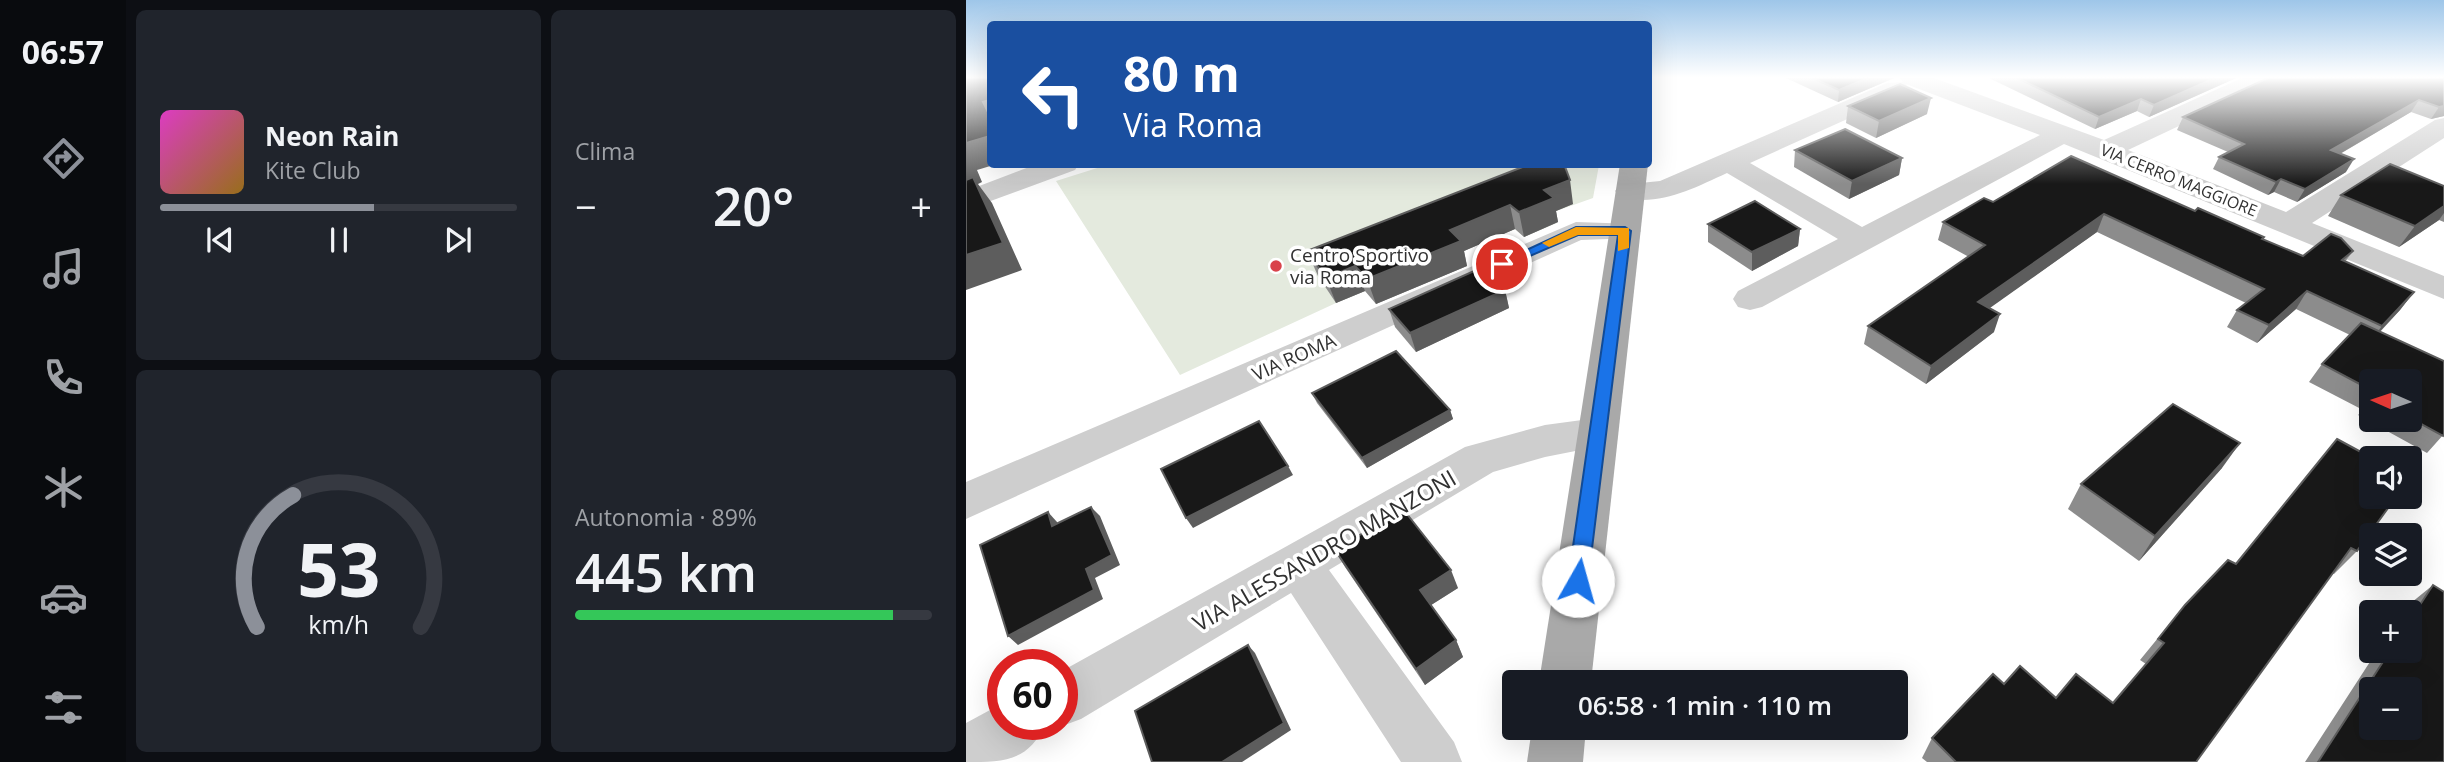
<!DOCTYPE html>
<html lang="it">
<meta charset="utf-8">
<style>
:root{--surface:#171b24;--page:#20242c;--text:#f1f3f6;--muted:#9ea1a6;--line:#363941;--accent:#8c9099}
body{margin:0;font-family:"Open Sans",sans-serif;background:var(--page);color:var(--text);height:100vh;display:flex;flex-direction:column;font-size:26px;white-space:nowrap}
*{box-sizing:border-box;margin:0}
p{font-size:23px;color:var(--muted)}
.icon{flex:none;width:38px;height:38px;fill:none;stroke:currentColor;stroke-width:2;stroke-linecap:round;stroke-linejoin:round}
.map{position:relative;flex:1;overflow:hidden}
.drawer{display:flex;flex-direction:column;gap:10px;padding:10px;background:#0d0f14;width:840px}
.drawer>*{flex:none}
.banner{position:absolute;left:21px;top:21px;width:665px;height:147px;border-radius:7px;box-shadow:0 7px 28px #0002;background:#1a4fa0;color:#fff;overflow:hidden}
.needle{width:46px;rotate:273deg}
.fabs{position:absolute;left:1393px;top:369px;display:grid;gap:14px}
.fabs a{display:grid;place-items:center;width:63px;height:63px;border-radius:7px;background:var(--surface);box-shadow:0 7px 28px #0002;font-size:35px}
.speed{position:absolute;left:21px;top:649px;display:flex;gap:14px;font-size:35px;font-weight:700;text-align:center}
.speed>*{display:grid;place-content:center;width:91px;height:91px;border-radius:50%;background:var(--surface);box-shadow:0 7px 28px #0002;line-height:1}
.speed .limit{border:10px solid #d22;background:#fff;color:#111}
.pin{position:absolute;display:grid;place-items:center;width:60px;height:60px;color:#fff;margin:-30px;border:4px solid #fff;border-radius:50%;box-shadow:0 2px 7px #0007}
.me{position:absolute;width:77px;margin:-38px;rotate:7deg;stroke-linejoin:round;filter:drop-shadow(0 0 5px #0008)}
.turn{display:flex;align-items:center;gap:24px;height:147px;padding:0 21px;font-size:32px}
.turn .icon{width:91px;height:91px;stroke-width:2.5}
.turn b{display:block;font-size:49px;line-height:60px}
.big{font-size:52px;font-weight:600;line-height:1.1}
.drawer .tile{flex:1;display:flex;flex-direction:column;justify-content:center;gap:10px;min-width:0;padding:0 24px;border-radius:10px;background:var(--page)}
.drawer .dial{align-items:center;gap:0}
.dial svg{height:182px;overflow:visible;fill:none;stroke:var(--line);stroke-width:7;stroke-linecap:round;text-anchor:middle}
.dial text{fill:var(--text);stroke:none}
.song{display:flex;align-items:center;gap:21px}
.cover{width:84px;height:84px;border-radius:10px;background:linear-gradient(135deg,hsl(310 70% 55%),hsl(40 70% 35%))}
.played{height:7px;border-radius:4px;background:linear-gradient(90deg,var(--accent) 60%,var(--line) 60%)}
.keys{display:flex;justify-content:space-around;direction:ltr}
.heat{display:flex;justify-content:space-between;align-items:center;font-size:38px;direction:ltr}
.charge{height:10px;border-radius:5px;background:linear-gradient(90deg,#34c759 89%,var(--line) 0)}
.drawer .tiles{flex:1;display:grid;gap:10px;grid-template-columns:repeat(2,1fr)}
.trip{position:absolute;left:536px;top:670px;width:406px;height:70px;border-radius:7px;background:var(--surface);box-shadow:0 7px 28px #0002;font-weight:600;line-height:70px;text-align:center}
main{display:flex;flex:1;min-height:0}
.menu{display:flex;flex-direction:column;width:126px;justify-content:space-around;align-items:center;background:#090b0e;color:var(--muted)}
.menu .icon{width:49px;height:49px}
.menu .current{color:var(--accent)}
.menu b{font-size:32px;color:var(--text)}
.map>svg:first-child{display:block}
</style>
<main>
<nav class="menu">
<b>06:57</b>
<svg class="icon current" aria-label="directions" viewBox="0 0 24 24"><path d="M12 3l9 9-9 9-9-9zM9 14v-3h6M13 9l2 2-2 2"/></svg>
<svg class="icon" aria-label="music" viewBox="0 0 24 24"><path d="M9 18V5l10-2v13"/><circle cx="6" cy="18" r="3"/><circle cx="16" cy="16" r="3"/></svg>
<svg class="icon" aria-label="phone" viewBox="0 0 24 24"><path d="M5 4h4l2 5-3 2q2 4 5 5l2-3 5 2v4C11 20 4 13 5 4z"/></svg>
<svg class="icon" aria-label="climate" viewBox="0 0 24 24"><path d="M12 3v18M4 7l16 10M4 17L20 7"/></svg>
<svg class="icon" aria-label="car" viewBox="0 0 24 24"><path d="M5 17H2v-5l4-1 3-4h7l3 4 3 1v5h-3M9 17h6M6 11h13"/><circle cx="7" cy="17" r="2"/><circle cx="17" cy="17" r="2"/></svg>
<svg class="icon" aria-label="filters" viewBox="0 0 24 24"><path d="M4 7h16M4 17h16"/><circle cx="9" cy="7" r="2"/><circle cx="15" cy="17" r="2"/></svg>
</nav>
<section class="drawer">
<div class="tiles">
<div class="tile">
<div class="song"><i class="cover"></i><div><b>Neon Rain</b><p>Kite Club</p></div></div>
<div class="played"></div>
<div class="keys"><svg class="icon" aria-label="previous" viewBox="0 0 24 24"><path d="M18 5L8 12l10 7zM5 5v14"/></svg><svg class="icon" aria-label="pause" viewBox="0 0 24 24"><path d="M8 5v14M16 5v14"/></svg><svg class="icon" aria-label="next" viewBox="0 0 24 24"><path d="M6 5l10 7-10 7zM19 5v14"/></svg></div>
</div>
<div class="tile"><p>Clima</p>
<div class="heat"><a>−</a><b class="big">20°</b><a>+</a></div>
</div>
<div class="tile dial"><svg viewBox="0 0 100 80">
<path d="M14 69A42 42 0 1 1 86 69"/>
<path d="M14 69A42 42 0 0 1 30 11" stroke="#8c9099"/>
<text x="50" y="56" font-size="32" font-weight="700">53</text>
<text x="50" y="72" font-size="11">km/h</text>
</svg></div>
<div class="tile"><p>Autonomia · 89%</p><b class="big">445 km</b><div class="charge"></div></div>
</div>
</section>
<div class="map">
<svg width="1478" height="762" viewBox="0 0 1478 762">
<rect width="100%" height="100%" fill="#fff"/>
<!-- green -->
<polygon fill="#e4eade" points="144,164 633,165 627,198 582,214 591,223 558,237 549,229 370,303 214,375 90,181"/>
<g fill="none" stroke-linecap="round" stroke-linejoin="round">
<!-- minor -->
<g fill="#cecece" fill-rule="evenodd">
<path d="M934,78H968L1138,140L1276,78H1307L1304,83L1162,150L1320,212L1469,120L1478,118V138L1346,223L1478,276V299L1098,144L796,307L784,310L772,307L767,299L772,291L872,239L761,173C726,189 693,207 654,197L649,191L654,185L694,181L921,83L937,82ZM940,84L1074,135L896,227L784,163L939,93L942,88Z"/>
<polygon points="71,164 113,164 109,170 0,210 0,191"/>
<polygon points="610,222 670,224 675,231 670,238 615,240 0,519 0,482"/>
<polygon points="631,418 645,422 651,433 645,444 579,457 527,472 363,570 488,742 496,762 435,762 325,593 115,719 96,726 92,724 96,724 96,671 499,447 579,425"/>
<path d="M37,703V724H79C63,762 36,762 0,762V723Z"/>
</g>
<!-- major -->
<g fill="#a9a9a9" fill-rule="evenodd">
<polygon points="654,164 682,164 625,682 573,682"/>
<polygon points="566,728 620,728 617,762 561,762"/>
</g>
</g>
<!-- wall -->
<g fill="#8c8c8c" fill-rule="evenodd">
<polygon points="820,78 928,78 872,102"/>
<polygon points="1023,78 1270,78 1183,117 1171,111 1129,129"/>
<polygon points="1478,78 1478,116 1465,119 1445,112 1374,154 1380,172 1331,202 1308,192 1302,195 1247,169 1253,157 1262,152 1211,130 1217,117"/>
<polygon points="882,106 961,114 910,138 880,123"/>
<polygon points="829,150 936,158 933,175 883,199 828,167"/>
<polygon points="564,164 607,204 590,211 592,222 558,237 549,229 498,251 501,266 410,304 399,291 370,303 352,276 341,251"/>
<polygon points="1478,186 1478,222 1473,220 1433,247 1362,216 1375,195"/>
<path d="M1027,202L1229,211L1337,256L1387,251L1379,262L1448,292L1434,310L1414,332L1478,434L1461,453L1392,415L1397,410L1343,382L1356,364L1384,335L1330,309L1291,343L1261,327L1271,310L1280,303L1131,232L1023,308L1028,332L960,384L898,344L902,326L1003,257L972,240L977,222ZM1405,382H1444V420H1405Z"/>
<polygon points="742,224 834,229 832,246 786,271 742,242"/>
<polygon points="539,290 543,308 450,352 429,327 423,309"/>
<polygon points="346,393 484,410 487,419 401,468 351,403"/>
<polygon points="1371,439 1391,551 1368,574 1366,573 1230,762 961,762 956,758 966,738 1038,684 1090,698 1147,703 1180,664 1174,660 1219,605 1270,564"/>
<polygon points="1256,468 1173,561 1102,509 1115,484"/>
<polygon points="369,550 492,588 465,605 490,640 497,657 459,685 379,567"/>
<polygon points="1467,585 1478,762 1339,762 1411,651 1444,651 1444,612 1437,612 1440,607"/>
</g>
<!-- shaded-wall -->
<g fill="#5d5d5d">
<polygon points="902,78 928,78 872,102 873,90"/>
<polygon points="1249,78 1270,78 1183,117 1188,105"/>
<polygon points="965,98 961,114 910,138 913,121"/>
<polygon points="1175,99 1171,111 1129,129 1133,117"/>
<polygon points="24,100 24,116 17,102"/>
<polygon points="1453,100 1445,112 1358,163 1365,150"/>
<polygon points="1478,106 1478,116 1465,119 1473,107"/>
<polygon points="24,136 24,164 31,164 11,170 16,182 12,184 26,203 56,270 0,290 0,143"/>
<polygon points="936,158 933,175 883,199 886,181"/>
<polygon points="1388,159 1380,172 1331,202 1339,189"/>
<polygon points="1315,179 1308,192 1302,195 1310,182"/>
<polygon points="604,180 607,204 590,211 592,222 558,237 553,212 578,190"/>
<polygon points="544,205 549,229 498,251 501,266 410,304 401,279 484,230"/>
<polygon points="1478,206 1478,213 1473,220 1433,247 1449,226"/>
<polygon points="1138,214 1131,232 1007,320 1012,302"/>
<polygon points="834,229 832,246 786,271 786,252"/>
<polygon points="389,266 399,291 370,303 360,278"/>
<polygon points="539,290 543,308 450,352 444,333"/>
<polygon points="1341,291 1330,309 1291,343 1303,325"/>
<polygon points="1448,292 1434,310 1402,344 1416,326"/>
<polygon points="1034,314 1028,332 960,384 965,366"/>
<polygon points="484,410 487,419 401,468 396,458"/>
<polygon points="1274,443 1256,468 1173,561 1189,536"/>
<polygon points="322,466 327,475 227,528 220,518"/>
<polygon points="125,507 134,516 154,565 129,578 137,599 52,645 42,636 120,569"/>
<polygon points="82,512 91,522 95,535 86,526"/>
<polygon points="485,570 492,588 462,607 454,590"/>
<polygon points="490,640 497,657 459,685 450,669"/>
<polygon points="282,645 289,653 325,730 276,762 256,762"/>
</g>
<!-- building -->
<g fill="#181818" stroke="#5d5d5d" stroke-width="2" fill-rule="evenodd">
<polygon points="0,78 24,78 24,100 17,102 24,116 24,136 0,143"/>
<polygon points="846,78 902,78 873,90"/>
<polygon points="1051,78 1249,78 1188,105 1175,99 1133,117"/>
<polygon points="1302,78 1478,78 1478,106 1473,107 1453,100 1365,150 1388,159 1339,189 1315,179 1310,182 1253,157 1278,144 1217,117"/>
<polygon points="934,84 965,98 913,121 882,106"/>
<polygon points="879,129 936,158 886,181 829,150"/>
<polygon points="1105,156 1229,211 1232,208 1298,237 1296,239 1337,256 1365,234 1375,238 1387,251 1376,260 1448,292 1416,326 1341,291 1303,325 1271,310 1298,289 1138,214 1012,302 1034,314 965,366 902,326 1019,245 977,222 1018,198 1027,202"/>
<polygon points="564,164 598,164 604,180 578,190 588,198 553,212 544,205 484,230 495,241 401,279 389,266 360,278 341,251"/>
<polygon points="1424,164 1478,186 1478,206 1449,226 1375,195"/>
<polygon points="7,177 37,243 0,255 0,180"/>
<polygon points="789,201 834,229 786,252 742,224"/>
<polygon points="517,267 539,290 444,333 423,309"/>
<polygon points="1395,323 1478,361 1478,434 1477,436 1444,418 1444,382 1405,382 1405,390 1356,364"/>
<polygon points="430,351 484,410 396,458 346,393"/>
<polygon points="1207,404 1274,443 1189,536 1115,484"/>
<polygon points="293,421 322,466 220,518 195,469"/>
<polygon points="1371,439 1406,458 1405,458 1405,497 1430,497 1391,551 1385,548 1230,762 990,762 966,738 1027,674 1038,684 1054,666 1090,698 1110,674 1147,703 1198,643 1192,639 1219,605 1262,560 1270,564"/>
<polygon points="125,507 146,555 120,569 128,590 42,636 14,545 82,512 86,526"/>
<polygon points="437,509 485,570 454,590 490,640 450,669 369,550"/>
<path d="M1467,585L1478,592V762H1352L1424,651H1444V620ZM1405,690H1444V728H1405Z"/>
<polygon points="282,645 318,723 256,762 186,762 169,711"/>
</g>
<!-- sky -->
<linearGradient id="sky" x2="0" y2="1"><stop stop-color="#9ec6e9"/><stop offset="0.42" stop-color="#fff"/><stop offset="1" stop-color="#fff" stop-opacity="0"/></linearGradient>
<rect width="1478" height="184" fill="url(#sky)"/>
<!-- route -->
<polygon fill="#1a73e8" stroke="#114b97" stroke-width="2" points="610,227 659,227 665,231 622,581 619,587 612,590 605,587 602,581 652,235 612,235 541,266 530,264"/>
<!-- slow -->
<polygon fill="#f59e0b" points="610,227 663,228 663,248 652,251 652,235 612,235 583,247 576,243"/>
<!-- markers -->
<circle fill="#d9434b" stroke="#fff" stroke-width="2.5" cx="310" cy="266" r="7"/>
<g text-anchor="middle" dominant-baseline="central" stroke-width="7" stroke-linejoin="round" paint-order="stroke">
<!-- far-street labels -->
<g font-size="16" fill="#313131" stroke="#fff">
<text transform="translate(1213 180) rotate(22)">VIA CERRO MAGGIORE</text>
</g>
<!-- poi labels -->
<g font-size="19" fill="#313131" stroke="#fff" text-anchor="start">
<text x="324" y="255">Centro Sportivo<tspan x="324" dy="22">via Roma</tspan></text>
</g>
<!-- street labels -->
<g font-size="19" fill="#313131" stroke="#fff">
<text transform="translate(328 357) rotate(-24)">VIA ROMA</text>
</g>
<!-- near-street labels -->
<g font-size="23" fill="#313131" stroke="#fff">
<text transform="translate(358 550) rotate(-30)">VIA ALESSANDRO MANZONI</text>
</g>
</g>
</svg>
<div class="fabs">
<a><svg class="needle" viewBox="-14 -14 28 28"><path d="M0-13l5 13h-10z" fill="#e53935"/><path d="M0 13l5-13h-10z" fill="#9ea1a6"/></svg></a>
<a><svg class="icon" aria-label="sound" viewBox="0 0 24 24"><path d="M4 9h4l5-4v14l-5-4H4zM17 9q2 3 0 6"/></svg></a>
<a><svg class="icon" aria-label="layers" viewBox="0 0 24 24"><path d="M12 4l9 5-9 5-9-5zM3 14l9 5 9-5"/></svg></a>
<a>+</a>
<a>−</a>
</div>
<div class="speed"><div class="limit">60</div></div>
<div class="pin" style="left:536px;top:264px;background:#d93025"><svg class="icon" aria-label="arrive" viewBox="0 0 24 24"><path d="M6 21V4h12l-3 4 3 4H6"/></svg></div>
<svg class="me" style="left:612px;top:581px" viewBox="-20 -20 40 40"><circle r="19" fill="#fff"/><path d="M0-13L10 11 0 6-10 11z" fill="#1a73e8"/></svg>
<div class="trip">06:58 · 1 min · 110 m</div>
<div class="banner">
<div class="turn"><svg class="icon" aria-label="left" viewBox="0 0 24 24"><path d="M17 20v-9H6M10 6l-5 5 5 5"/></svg><div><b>80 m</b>Via Roma</div></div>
</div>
</div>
</main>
